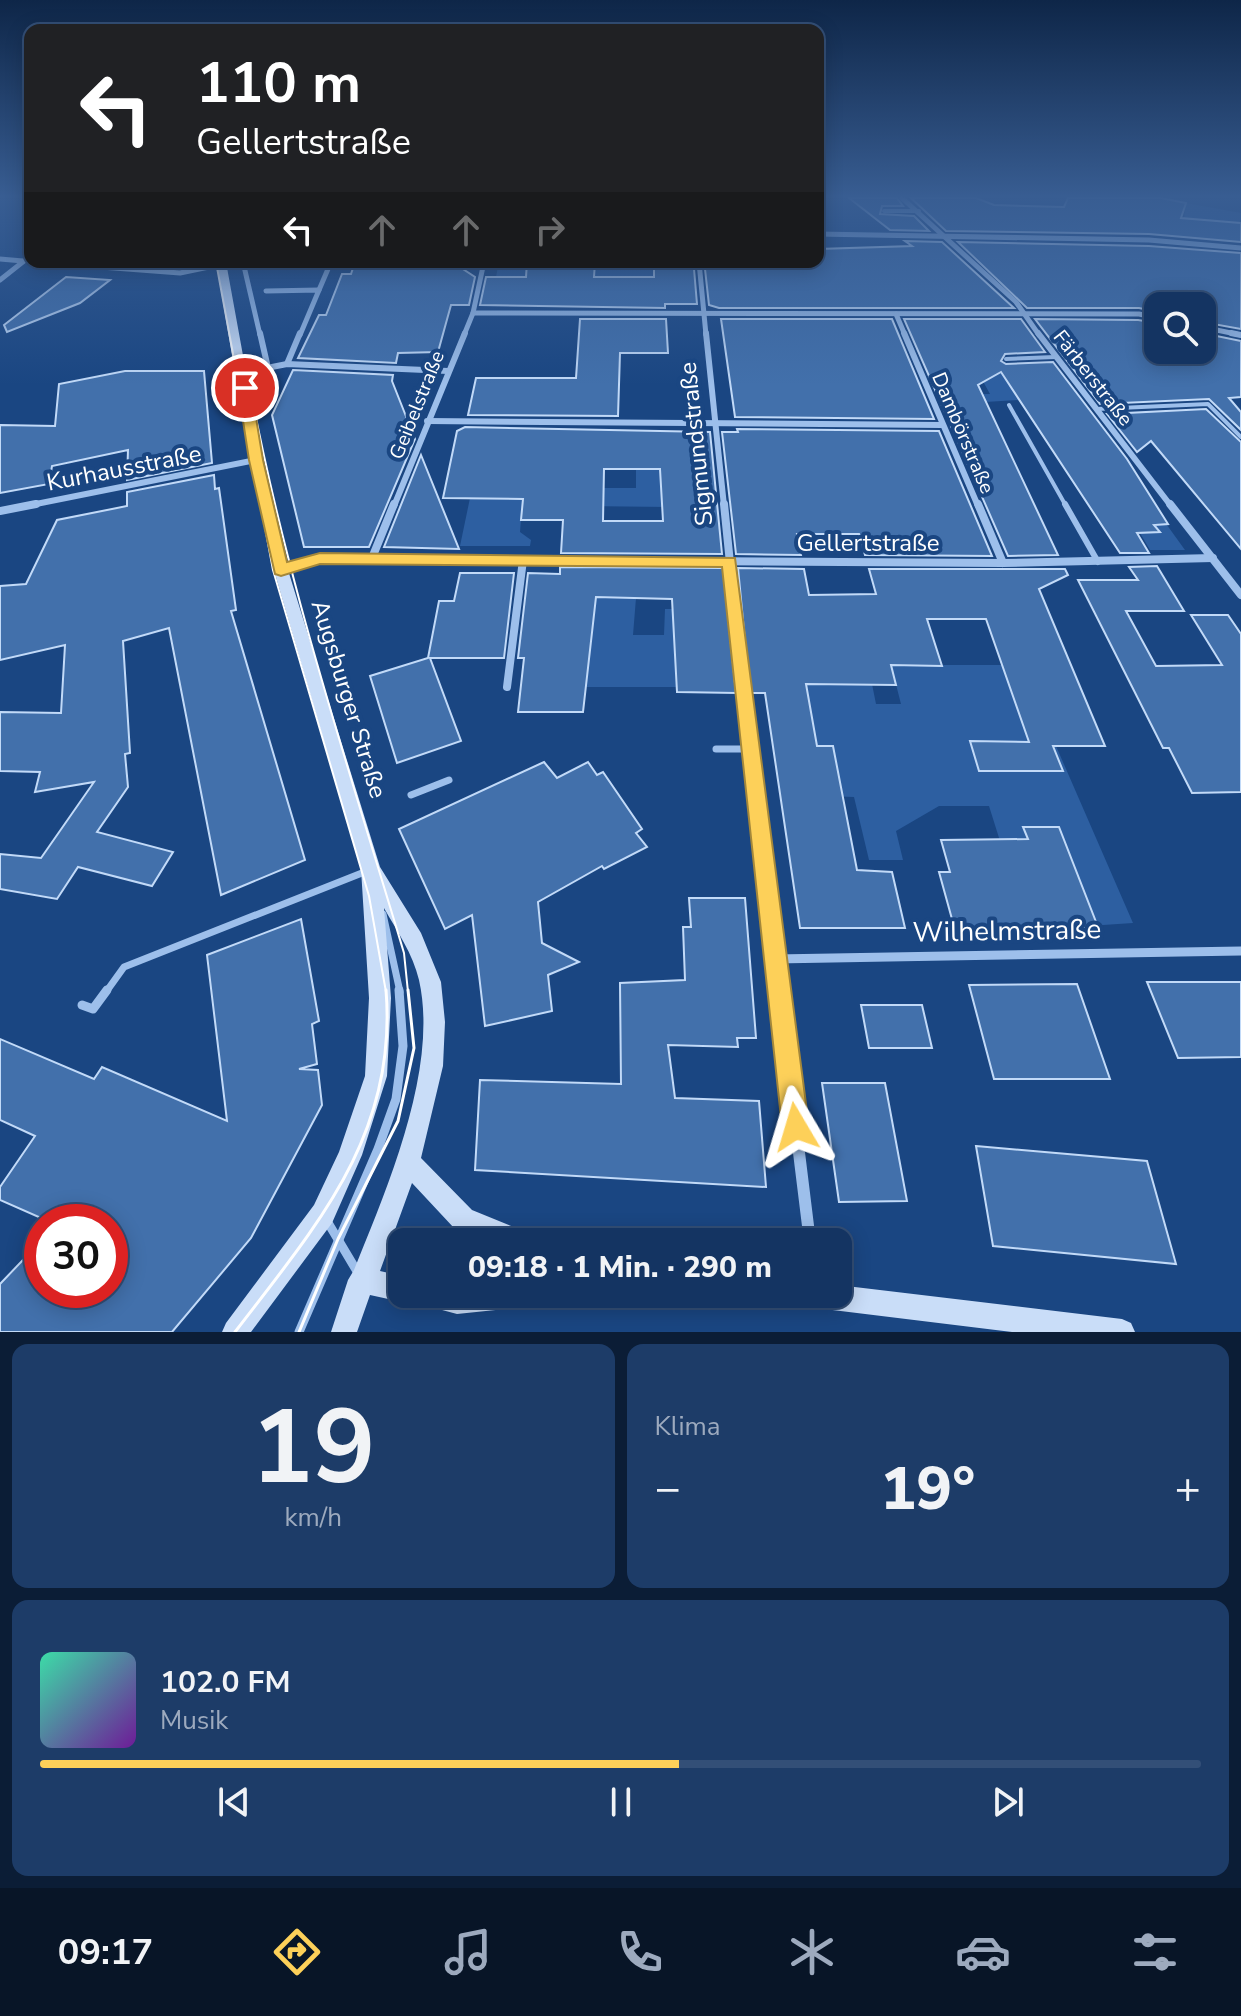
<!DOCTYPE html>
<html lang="de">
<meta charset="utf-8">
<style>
:root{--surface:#143462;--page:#1d3c68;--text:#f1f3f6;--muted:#9daabe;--line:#334f77;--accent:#fdd059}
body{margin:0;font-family:"Nunito Sans",sans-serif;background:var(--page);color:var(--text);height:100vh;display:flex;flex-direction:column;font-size:30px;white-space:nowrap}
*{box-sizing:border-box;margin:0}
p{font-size:26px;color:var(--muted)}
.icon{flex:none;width:44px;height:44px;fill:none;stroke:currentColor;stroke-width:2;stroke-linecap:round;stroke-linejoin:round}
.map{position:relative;height:1332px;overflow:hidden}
.sheet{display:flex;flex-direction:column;gap:12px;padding:12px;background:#0b1d36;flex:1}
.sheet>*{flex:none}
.banner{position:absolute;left:24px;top:24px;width:800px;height:244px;border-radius:16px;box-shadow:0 4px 20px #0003,0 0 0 2px var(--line);background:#202124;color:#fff;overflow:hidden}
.controls{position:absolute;left:1144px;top:292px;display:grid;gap:16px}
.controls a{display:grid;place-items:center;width:72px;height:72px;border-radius:16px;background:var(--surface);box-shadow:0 4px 20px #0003,0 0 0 2px var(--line);font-size:40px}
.speed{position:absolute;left:24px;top:1204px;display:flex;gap:16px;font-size:40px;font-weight:700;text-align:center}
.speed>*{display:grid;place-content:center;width:104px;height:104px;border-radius:50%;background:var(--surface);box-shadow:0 4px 20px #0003,0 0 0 2px var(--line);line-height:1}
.speed .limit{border:12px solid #d22;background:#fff;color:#111}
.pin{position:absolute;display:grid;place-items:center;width:68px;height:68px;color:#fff;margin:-34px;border:4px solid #fff;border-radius:50%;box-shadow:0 2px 8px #0007}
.me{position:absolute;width:88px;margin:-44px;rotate:353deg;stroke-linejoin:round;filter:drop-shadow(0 0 6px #0008)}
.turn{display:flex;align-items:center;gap:28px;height:168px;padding:0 40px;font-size:36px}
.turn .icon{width:104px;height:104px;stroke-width:2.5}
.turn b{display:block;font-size:56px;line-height:68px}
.lanes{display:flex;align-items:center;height:76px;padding:0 40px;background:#0003;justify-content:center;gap:40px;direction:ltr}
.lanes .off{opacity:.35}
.big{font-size:60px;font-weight:800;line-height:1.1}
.sheet .widget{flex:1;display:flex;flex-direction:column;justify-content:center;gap:12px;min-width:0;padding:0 28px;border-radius:16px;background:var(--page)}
.sheet .dial{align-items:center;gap:0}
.dial b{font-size:104px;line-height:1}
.song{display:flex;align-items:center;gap:24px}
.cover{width:96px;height:96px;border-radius:12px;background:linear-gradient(135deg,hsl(160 70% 55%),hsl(280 70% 35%))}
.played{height:8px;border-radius:4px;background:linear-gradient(90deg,var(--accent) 55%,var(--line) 55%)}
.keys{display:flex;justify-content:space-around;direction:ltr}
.heat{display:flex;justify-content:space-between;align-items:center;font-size:44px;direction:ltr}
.sheet .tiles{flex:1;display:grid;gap:12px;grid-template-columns:1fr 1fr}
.widget:last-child{grid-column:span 2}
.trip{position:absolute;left:388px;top:1228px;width:464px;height:80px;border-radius:16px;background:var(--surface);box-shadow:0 4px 20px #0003,0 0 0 2px var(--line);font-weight:800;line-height:80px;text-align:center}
.tab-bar{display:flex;height:128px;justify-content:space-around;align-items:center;background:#081527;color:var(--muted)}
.tab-bar .icon{width:56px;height:56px}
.tab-bar .current{color:var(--accent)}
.tab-bar b{font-size:36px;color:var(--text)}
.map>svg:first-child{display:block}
</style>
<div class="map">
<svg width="1241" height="1332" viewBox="0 0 1241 1332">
<rect width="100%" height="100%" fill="#1a4682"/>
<!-- green -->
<g fill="#2d5fa1">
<polygon points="1186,203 1241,213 1241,223 1184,218"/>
<polygon points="499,262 684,262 684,269 654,269 654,278 496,277"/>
<polygon points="988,343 1019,400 952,404 948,395 990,394 980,376"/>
<polygon points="1096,427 1185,550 1150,550 1140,533 1159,531 1126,486"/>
<polygon points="636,456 667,456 669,507 581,506 582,488 636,488"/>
<polygon points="470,498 527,498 522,506 520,532 531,540 530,546 460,546"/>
<polygon points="592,573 636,598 633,635 664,635 665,609 687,609 720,638 674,638 676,687 581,687"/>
<polygon points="891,665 1002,665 1056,746 1133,923 1028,930 989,806 939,806 896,831 903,860 869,860 854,797 826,796 804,673 872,684 876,704 901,704"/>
</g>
<!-- building -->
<g fill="#4270ab" stroke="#c2daf8" stroke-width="2" fill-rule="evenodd">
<polygon points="849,198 897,198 903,206 882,206 880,214 914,216 929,231 890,230"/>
<polygon points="911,198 976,198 994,205 1064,207 1068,198 1161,198 1186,203 1181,218 1241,223 1241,242 1149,234 946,231"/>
<polygon points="905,241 942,242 1014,308 719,308 709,305 705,269 726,269 725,262 818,262 818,249 912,246"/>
<polygon points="958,242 1149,246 1241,253 1241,329 1202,322 1202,306 1158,306 1158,312 1139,308 1027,308"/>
<polygon points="355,262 452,262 475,277 469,305 451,305 438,352 398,353 396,363 298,358 319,315 326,315 342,274 351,274"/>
<polygon points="527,262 595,262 594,277 654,277 654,269 694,269 697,304 665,304 665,308 480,305 486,277 526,277"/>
<polygon points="66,277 110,280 80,303 7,332 4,325"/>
<polygon points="580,319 666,319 668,353 620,353 618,416 468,415 476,378 576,378"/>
<polygon points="721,319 892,319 934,419 735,417"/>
<polygon points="904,319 1021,319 1045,352 1005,354 1001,361 1006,364 1053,362 1127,459 1168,524 1154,525 1160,532 1137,533 1149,553 1120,553 1001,372 978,385 1058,555 1008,556"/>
<polygon points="1035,319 1138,320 1158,323 1158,350 1202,350 1202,333 1241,341 1241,397 1229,398 1241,412 1241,430 1209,399 1100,404"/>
<polygon points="293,370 393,375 392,381 415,439 369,547 304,547 272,415"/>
<polygon points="125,371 204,371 212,463 127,480 128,450 52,466 49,484 0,493 0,425 55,426 59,384"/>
<polygon points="1206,409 1241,442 1241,549 1151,441 1137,452 1107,414"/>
<path d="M465,427L710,432L722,554L561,553L563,520H521L523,499L443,498L457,431ZM604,469H660L663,521H603Z"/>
<polygon points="737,429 939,431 992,556 865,555 859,534 797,534 801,555 736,554 722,432 738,432"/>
<polygon points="421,455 459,549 384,547"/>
<polygon points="214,475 215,489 219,488 236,610 231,611 305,860 221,895 169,628 123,641 130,753 125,754 128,787 97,832 173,852 152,886 78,867 57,899 0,889 0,854 41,858 94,782 35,792 40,772 0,771 0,712 61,713 65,645 0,660 0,586 26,584 57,520 127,506 127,492"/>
<polygon points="1157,566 1184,611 1126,611 1156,666 1222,665 1191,615 1228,615 1241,634 1241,792 1192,793 1169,748 1163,748 1078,580 1138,580 1129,567"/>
<polygon points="560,567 723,568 736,693 677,692 672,599 596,597 583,712 518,712 524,658 518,658 528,573 560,574"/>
<polygon points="738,568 804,569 809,595 876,594 869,569 1065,569 1068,575 1039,589 1105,746 1053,746 1063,771 979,771 970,741 1029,742 986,619 927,619 942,666 891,665 896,685 806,684 817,746 833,746 857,870 892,872 905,928 800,928 765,693 750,693"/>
<polygon points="460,573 514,573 504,658 430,658 461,741 397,763 370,676 428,658 439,601 454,601"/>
<polygon points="544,762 557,778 588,762 597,775 603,772 642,829 636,833 647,847 604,869 602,866 538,902 542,943 579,962 548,975 552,1011 485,1026 472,915 445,929 399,829"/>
<polygon points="1023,827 1059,827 1098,927 955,930 939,872 950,872 941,840 1028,839"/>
<polygon points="689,898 745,898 756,1038 737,1038 738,1047 668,1045 675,1098 759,1101 766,1187 475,1170 480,1080 621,1084 620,983 685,980 683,927 691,927"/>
<polygon points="301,919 319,1021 312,1024 317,1064 299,1069 318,1070 322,1105 251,1238 172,1332 0,1332 0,1284 42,1240 42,1290 110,1290 110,1222 50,1222 0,1200 0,1187 35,1136 0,1120 0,1039 94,1079 102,1067 227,1121 207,955"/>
<polygon points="1147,982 1241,982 1241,1057 1178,1058"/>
<polygon points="1077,984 1110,1079 994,1079 969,985"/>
<polygon points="861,1005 922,1005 932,1048 869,1048"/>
<polygon points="822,1083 885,1083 907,1201 839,1202"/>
<polygon points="976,1146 1147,1161 1176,1264 993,1246"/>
</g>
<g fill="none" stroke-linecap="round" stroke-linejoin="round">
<!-- lane-far3 -->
<g stroke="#9dbfeb" stroke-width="4">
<polyline points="884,211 919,211"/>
<polyline points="1006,359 1055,357"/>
<polyline points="1009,405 1066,506"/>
<polyline points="1097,409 1208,404 1241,437"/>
</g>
<!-- lane-far2 -->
<polyline stroke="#9dbfeb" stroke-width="6" points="1065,504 1098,562"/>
<!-- lane-far1 -->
<g stroke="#9dbfeb" stroke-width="7">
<polyline points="716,749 749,749"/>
<polyline points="411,795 449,780"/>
<polyline points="383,914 400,992"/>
<polyline points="106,992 124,967 367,871"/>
</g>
<!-- lane -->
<g stroke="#9dbfeb" stroke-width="9">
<polyline points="82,1005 93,1009 107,990"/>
<polyline points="327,1221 358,1273"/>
<polyline points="299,1332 378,1149 396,1099 403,1046 399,990"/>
</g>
<!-- street-far4 -->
<g stroke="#9dbfeb" stroke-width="5">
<polyline points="902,198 1016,302 1039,335"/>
<polyline points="818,234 1149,240 1241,248"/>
<polyline points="0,259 23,261"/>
<polyline points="35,262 180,273 233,262"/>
<polyline points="243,262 260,335"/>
<polyline points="699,262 706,335"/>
<polyline points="0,280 24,261"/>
<polyline points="319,290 331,262"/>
<polyline points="266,291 319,290 300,335"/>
<polyline points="473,313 1139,314 1158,318"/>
<polyline points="896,314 905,335"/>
<polyline points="1202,327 1241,335"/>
<polyline points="464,335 473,313 484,262"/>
</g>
<!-- street-far3 -->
<g stroke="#9dbfeb" stroke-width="6">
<polyline points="260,333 268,368"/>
<polyline points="706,333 724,506"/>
<polyline points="904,333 978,506"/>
<polyline points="1038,333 1171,506"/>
<polyline points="1231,333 1241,335"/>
<polyline points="287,364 300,333"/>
<polyline points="241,373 287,364 448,371"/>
<polyline points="427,421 942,425"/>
<polyline points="26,506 256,460"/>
<polyline points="394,506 465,333"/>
</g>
<!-- street-far2 -->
<g stroke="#9dbfeb" stroke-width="8">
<polyline points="724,504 746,721"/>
<polyline points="978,504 1003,563"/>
<polyline points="1170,504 1241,595"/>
<polyline points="0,511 36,504"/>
<polyline points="372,558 394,504"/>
<polyline points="281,570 320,559 1003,563 1213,558"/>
<polyline points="507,687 523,560"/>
</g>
<!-- street-far1 -->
<g stroke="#9dbfeb" stroke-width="9">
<polyline points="746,719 779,992"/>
<polyline points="775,959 1241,951"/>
</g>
<!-- street -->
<polyline stroke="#9dbfeb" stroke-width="12" points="779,990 810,1242"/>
<!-- secondary -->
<g fill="#c9ddf8" fill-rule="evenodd">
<path d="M216,262H226L262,460L288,570L380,867L421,933L441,982L445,1022L443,1066L421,1158L472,1210L528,1233L532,1242H488L454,1228L412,1183L380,1271L402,1276V1294H539L535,1303L526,1307L457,1314L416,1303L412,1295L402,1302L370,1295L357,1332H331L348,1280L354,1270C387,1188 439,1069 419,980C413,954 397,931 384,908L391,998L387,1076L362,1155L332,1223L251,1332H222L226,1323L314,1205L339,1152L365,1076L369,998L361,869L274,570L250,460Z"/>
<polygon points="838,1285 1122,1319 1131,1323 1135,1332 1012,1332 808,1307 799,1303 795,1294 838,1294"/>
</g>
<!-- tram-far1 -->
<g stroke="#fff" stroke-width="2">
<polyline points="216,262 273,570 369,896 386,992"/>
<path d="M245,359C280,562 345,756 404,953L408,992"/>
</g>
<!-- tram -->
<g stroke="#fff" stroke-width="3">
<path d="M235,1332C317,1225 398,1134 386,990"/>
<polyline points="299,1332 338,1239 398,1121 414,1048 408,990"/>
</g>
</g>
<!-- sky -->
<linearGradient id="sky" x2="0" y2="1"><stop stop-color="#0e2648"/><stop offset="0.51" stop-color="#385d92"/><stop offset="1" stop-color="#385d92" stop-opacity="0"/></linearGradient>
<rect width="1241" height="385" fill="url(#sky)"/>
<!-- route -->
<polygon fill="#fdd059" stroke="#a4873a" stroke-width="2" points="245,384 251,388 263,460 287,562 320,553 735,558 809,1127 805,1136 796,1140 786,1136 782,1127 722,567 320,564 281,576 275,574 249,460 238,388"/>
<g text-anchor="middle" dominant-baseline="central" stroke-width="8" stroke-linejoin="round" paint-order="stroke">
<!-- far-street labels -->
<g font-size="20" fill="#fff" stroke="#1a4682">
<text transform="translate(1093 378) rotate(52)">Färberstraße</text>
<text transform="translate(417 405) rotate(-68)">Geibelstraße</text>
<text transform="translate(963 433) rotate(67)">Dambörstraße</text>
</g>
<!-- street labels -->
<g font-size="24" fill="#fff" stroke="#1a4682">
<text transform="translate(696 444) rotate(-96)">Sigmundstraße</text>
<text transform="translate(124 468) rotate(-11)">Kurhausstraße</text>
<text x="868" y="543">Gellertstraße</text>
<text transform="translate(349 699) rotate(73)">Augsburger Straße</text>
</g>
<!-- near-street labels -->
<g font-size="28" fill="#fff" stroke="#1a4682">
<text transform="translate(1007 931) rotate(-1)">Wilhelmstraße</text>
</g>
</g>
</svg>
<div class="controls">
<a><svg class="icon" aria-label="search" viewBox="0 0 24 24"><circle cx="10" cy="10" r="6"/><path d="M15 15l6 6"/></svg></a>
</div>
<div class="speed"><div class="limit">30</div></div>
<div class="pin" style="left:245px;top:388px;background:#d93025"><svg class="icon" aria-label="arrive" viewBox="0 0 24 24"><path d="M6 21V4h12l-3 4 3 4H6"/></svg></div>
<svg class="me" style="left:796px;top:1127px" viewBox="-20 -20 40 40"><path d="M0-17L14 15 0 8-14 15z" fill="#fdd059" stroke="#fff" stroke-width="4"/></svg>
<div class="trip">09:18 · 1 Min. · 290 m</div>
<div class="banner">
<div class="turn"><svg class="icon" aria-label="left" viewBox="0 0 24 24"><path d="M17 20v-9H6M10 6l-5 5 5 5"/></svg><div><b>110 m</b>Gellertstraße</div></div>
<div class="lanes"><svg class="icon" aria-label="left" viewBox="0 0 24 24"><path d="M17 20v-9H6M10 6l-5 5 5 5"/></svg><svg class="icon off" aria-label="ahead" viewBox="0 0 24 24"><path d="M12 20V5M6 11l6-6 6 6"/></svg><svg class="icon off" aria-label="ahead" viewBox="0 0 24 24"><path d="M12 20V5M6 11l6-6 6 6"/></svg><svg class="icon off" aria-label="right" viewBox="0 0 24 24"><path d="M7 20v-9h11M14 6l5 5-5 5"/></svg></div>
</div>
</div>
<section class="sheet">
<div class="tiles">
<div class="widget dial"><b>19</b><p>km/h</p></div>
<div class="widget"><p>Klima</p>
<div class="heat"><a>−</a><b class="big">19°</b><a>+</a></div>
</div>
<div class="widget">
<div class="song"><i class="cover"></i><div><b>102.0 FM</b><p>Musik</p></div></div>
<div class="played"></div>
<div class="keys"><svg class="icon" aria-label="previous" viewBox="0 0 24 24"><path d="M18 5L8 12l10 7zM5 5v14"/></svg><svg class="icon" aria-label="pause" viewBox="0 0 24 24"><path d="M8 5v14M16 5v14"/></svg><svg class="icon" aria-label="next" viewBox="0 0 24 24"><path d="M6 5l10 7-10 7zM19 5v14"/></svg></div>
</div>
</div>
</section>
<nav class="tab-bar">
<b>09:17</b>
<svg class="icon current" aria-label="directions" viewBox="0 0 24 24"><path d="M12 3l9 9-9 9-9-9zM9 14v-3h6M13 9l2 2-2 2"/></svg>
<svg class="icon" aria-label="music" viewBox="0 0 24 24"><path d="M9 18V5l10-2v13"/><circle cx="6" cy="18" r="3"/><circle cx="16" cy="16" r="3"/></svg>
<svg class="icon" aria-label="phone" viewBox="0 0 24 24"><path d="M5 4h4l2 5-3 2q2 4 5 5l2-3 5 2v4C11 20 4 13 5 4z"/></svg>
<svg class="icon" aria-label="climate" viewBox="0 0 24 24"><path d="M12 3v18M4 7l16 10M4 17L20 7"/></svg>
<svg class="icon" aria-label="car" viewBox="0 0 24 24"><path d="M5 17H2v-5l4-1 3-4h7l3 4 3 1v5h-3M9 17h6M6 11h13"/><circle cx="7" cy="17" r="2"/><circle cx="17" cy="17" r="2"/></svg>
<svg class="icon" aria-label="filters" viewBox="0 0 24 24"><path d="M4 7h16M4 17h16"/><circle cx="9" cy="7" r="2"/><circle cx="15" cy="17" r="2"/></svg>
</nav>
